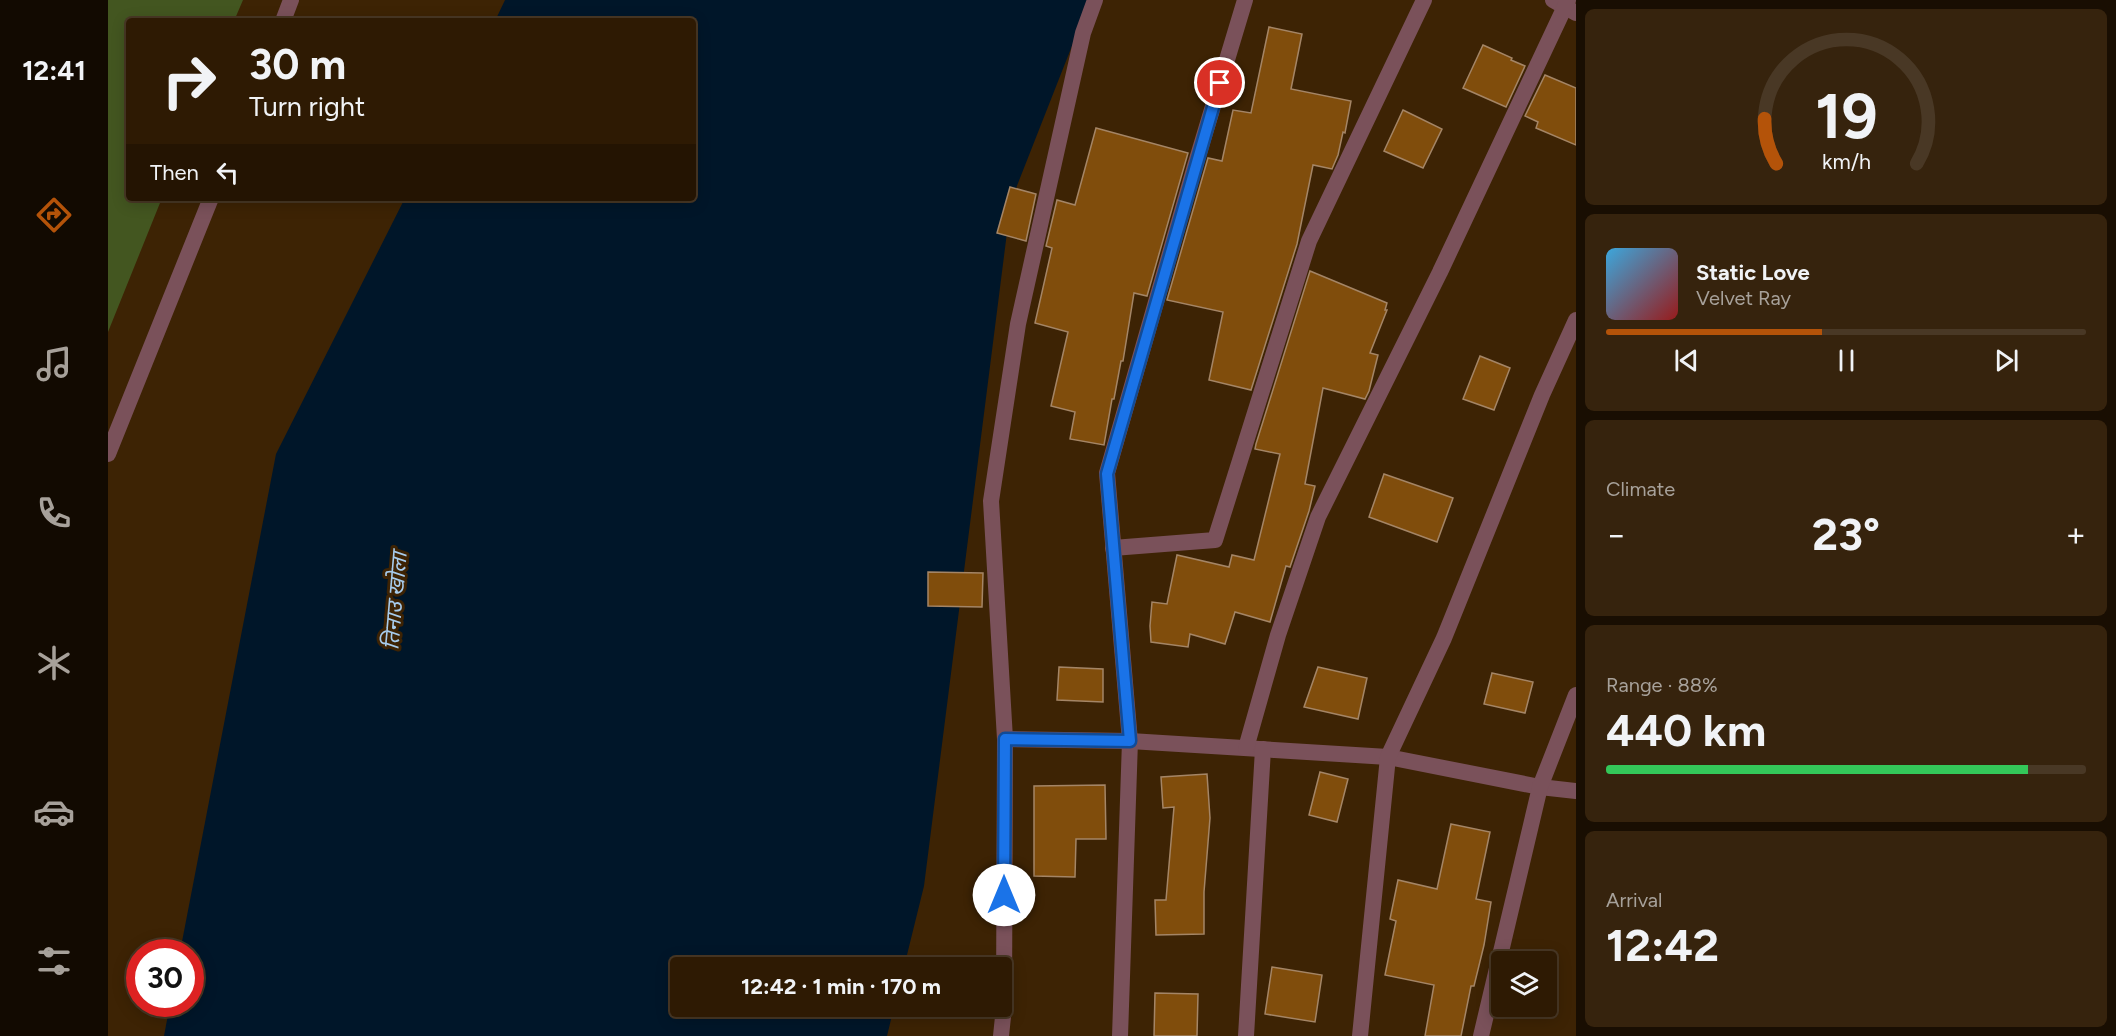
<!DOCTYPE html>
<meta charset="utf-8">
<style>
:root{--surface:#2e1a03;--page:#36230d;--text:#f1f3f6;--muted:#a7a19a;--line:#493825;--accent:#b45309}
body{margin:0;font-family:Figtree,"Noto Sans Devanagari",sans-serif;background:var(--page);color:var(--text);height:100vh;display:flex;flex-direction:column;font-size:22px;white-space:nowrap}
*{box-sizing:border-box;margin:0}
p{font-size:20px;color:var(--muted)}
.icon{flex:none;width:33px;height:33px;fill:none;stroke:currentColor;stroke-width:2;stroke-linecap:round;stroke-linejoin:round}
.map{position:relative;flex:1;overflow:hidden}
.panel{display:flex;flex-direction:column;gap:9px;padding:9px;background:#190e02;width:540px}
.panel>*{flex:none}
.guide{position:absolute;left:18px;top:18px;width:570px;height:183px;border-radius:6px;box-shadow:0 3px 15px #0003,0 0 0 2px var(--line);background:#2e1a03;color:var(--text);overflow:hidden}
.fabs{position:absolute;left:1383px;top:951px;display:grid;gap:12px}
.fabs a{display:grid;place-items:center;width:66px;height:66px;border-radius:6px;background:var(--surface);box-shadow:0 3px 15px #0003,0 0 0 2px var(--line);font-size:30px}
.speed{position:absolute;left:18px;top:939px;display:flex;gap:12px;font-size:30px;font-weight:700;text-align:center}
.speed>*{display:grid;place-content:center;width:78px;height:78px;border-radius:50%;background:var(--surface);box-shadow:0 3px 15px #0003,0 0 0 2px var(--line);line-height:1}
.speed .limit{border:9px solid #d22;background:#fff;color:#111}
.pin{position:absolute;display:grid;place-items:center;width:51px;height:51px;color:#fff;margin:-26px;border:3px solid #fff;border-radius:50%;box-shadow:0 2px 6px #0007}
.me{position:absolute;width:66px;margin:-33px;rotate:0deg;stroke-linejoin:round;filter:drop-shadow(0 0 4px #0008)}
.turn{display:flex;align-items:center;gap:21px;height:126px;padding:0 24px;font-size:27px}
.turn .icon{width:78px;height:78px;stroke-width:2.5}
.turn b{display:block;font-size:42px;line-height:51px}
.then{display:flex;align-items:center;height:57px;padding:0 24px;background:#0003;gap:12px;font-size:22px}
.big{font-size:45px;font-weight:700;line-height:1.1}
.panel .tile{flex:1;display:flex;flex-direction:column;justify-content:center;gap:9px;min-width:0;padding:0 21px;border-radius:9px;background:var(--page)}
.panel .dial{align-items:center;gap:0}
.dial svg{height:156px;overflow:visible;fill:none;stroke:var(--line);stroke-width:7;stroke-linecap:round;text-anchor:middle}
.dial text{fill:var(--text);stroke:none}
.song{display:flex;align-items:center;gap:18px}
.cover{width:72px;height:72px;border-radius:9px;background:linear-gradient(135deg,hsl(200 70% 55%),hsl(0 70% 35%))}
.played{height:6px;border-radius:3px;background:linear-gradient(90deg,var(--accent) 45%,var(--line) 45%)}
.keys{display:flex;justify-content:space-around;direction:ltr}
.heat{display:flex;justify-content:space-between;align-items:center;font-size:33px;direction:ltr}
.charge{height:9px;border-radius:4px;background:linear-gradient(90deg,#34c759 88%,var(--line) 0)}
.trip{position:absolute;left:562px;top:957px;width:342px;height:60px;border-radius:6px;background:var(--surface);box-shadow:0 3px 15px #0003,0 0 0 2px var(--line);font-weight:700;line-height:60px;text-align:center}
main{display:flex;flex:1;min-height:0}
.dock{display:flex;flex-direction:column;width:108px;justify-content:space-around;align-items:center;background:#120a01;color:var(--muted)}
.dock .icon{width:42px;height:42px}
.dock .selected{color:var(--accent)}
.dock b{font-size:27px;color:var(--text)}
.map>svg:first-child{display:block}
</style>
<main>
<nav class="dock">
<b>12:41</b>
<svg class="icon selected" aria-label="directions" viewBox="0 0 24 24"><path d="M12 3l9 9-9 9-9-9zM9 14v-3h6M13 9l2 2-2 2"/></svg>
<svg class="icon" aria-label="music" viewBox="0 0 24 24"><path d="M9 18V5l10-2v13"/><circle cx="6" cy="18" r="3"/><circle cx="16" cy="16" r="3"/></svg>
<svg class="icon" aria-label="phone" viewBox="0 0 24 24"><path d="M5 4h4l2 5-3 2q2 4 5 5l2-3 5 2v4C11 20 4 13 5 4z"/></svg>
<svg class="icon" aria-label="climate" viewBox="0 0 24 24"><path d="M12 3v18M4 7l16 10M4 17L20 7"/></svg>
<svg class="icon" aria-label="car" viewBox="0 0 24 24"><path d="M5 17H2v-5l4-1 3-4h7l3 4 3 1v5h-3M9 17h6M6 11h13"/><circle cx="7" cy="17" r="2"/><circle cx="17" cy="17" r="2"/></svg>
<svg class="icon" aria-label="filters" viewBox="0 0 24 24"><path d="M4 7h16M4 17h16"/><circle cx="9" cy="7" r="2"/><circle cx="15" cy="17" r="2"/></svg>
</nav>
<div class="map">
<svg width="1468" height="1036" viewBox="0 0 1468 1036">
<rect width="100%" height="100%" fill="#3d2304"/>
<!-- green -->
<polygon fill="#435620" points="0,0 135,0 126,21 21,21 21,198 54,198 0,332"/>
<!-- water -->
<polygon fill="#001629" points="397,0 982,0 903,201 816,886 796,967 573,968 573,1006 786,1007 779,1036 56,1036 62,1004 82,1004 82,952 72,952 168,454 297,198 585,198 585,21 387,21"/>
<!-- building -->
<g fill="#804d0c" stroke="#a48566" stroke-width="1.5">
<polygon points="1161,27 1194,34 1183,89 1243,101 1237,133 1235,132 1230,155 1224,169 1205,165 1189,244 1143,390 1101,380 1115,312 1059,300 1100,158 1114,161 1125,110 1143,113"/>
<polygon points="1375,45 1404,58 1403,60 1417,66 1398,107 1355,88"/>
<polygon points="1437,75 1468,88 1468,145 1428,128 1430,122 1417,116"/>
<polygon points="1295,110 1334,129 1315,168 1276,151"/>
<polygon points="988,128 1080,153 1039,296 1026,293 1015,361 1013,361 1006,399 1004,399 996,445 962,439 967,412 943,406 960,332 927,323 944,248 938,246 949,200 967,205"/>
<polygon points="902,187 928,194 918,241 889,233"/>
<polygon points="1202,271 1279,303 1277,310 1279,310 1262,353 1270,355 1261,391 1257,399 1215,388 1197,484 1207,486 1201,511 1182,567 1178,566 1162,622 1127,612 1117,644 1082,634 1080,647 1043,642 1042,626 1044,602 1059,604 1069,555 1121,567 1124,555 1146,560 1172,454 1147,449 1148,444"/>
<polygon points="1372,356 1402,368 1386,410 1355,399"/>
<polygon points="1276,474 1345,498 1329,542 1261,517"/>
<polygon points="820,572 875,573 874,607 820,606"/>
<polygon points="951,667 995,669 995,702 949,700"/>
<polygon points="1210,667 1259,678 1250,719 1196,707"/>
<polygon points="1384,673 1425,682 1417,713 1376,704"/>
<polygon points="1212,772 1240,779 1229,822 1201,815"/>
<polygon points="1099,774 1102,818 1096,892 1096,934 1048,935 1047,900 1058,900 1066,807 1055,808 1053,777"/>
<polygon points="997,785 998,839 968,839 967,877 926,876 926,786"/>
<polygon points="1343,824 1382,832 1368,899 1383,902 1376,945 1366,986 1363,986 1353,1036 1317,1036 1326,985 1277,975 1288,921 1282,919 1290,880 1329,889"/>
<polygon points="1164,967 1214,975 1207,1022 1157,1014"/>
<polygon points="1047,993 1090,994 1089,1036 1046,1036"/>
</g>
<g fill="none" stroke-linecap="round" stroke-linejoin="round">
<!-- minor -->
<g stroke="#7a515a" stroke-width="16">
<polyline points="1445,0 1468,13"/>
<polyline points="175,21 183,0"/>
<polyline points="0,454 103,198"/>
<polyline points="1005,548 1107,540 1201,241 1316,0"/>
<polyline points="897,739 1022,741 1280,757 1432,787 1468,791"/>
<polyline points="1138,748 1170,635 1210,517 1332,272 1460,0"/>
<polyline points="893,1036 896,1007 897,739 883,501 910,324 975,33 987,0"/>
<polyline points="1012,1036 1022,741 999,473 1087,166 1137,0"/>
<polyline points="1138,1036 1155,749"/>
<polyline points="1252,1036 1280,757 1336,638 1434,395 1468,320"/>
<polyline points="1373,1036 1432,787 1468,695"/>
</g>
</g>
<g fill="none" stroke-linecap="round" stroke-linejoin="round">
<!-- route casing -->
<g stroke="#114b97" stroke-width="15">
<polyline id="route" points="896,895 897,739 1022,741 999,474 1112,83"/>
</g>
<!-- route -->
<use href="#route" stroke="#1a73e8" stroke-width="10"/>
</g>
<g text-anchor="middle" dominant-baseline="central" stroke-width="6" stroke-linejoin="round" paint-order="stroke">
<!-- water labels -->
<g font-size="22" font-style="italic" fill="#a7cced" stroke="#3d2304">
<text transform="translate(287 601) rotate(-85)">तिनाउ खोला</text>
</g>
</g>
</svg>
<div class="fabs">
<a><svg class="icon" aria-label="layers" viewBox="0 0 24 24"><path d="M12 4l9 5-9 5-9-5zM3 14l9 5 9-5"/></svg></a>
</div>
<div class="speed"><div class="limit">30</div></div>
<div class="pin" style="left:1112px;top:83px;background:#d93025"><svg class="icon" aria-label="arrive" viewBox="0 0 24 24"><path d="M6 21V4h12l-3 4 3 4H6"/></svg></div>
<svg class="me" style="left:896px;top:895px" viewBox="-20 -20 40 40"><circle r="19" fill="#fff"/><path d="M0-13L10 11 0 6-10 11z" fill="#1a73e8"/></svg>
<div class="trip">12:42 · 1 min · 170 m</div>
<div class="guide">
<div class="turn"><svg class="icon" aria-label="right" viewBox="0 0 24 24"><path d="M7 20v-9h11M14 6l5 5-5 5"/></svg><div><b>30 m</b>Turn right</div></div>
<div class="then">Then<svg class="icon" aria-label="left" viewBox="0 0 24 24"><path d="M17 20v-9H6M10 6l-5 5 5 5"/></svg></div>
</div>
</div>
<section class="panel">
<div class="tile dial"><svg viewBox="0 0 100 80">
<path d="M14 69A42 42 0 1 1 86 69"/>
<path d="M14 69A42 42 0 0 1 8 46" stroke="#b45309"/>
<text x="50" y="56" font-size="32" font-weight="700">19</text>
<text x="50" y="72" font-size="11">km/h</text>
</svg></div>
<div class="tile">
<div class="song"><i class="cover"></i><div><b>Static Love</b><p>Velvet Ray</p></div></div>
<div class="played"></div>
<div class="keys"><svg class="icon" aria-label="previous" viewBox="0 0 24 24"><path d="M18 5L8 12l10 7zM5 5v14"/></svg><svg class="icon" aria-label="pause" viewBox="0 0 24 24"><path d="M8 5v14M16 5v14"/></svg><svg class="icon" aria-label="next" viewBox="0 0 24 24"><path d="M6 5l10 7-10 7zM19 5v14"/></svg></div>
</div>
<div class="tile"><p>Climate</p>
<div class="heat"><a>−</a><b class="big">23°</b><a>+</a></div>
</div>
<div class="tile"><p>Range · 88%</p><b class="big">440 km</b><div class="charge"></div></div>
<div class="tile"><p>Arrival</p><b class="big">12:42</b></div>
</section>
</main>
